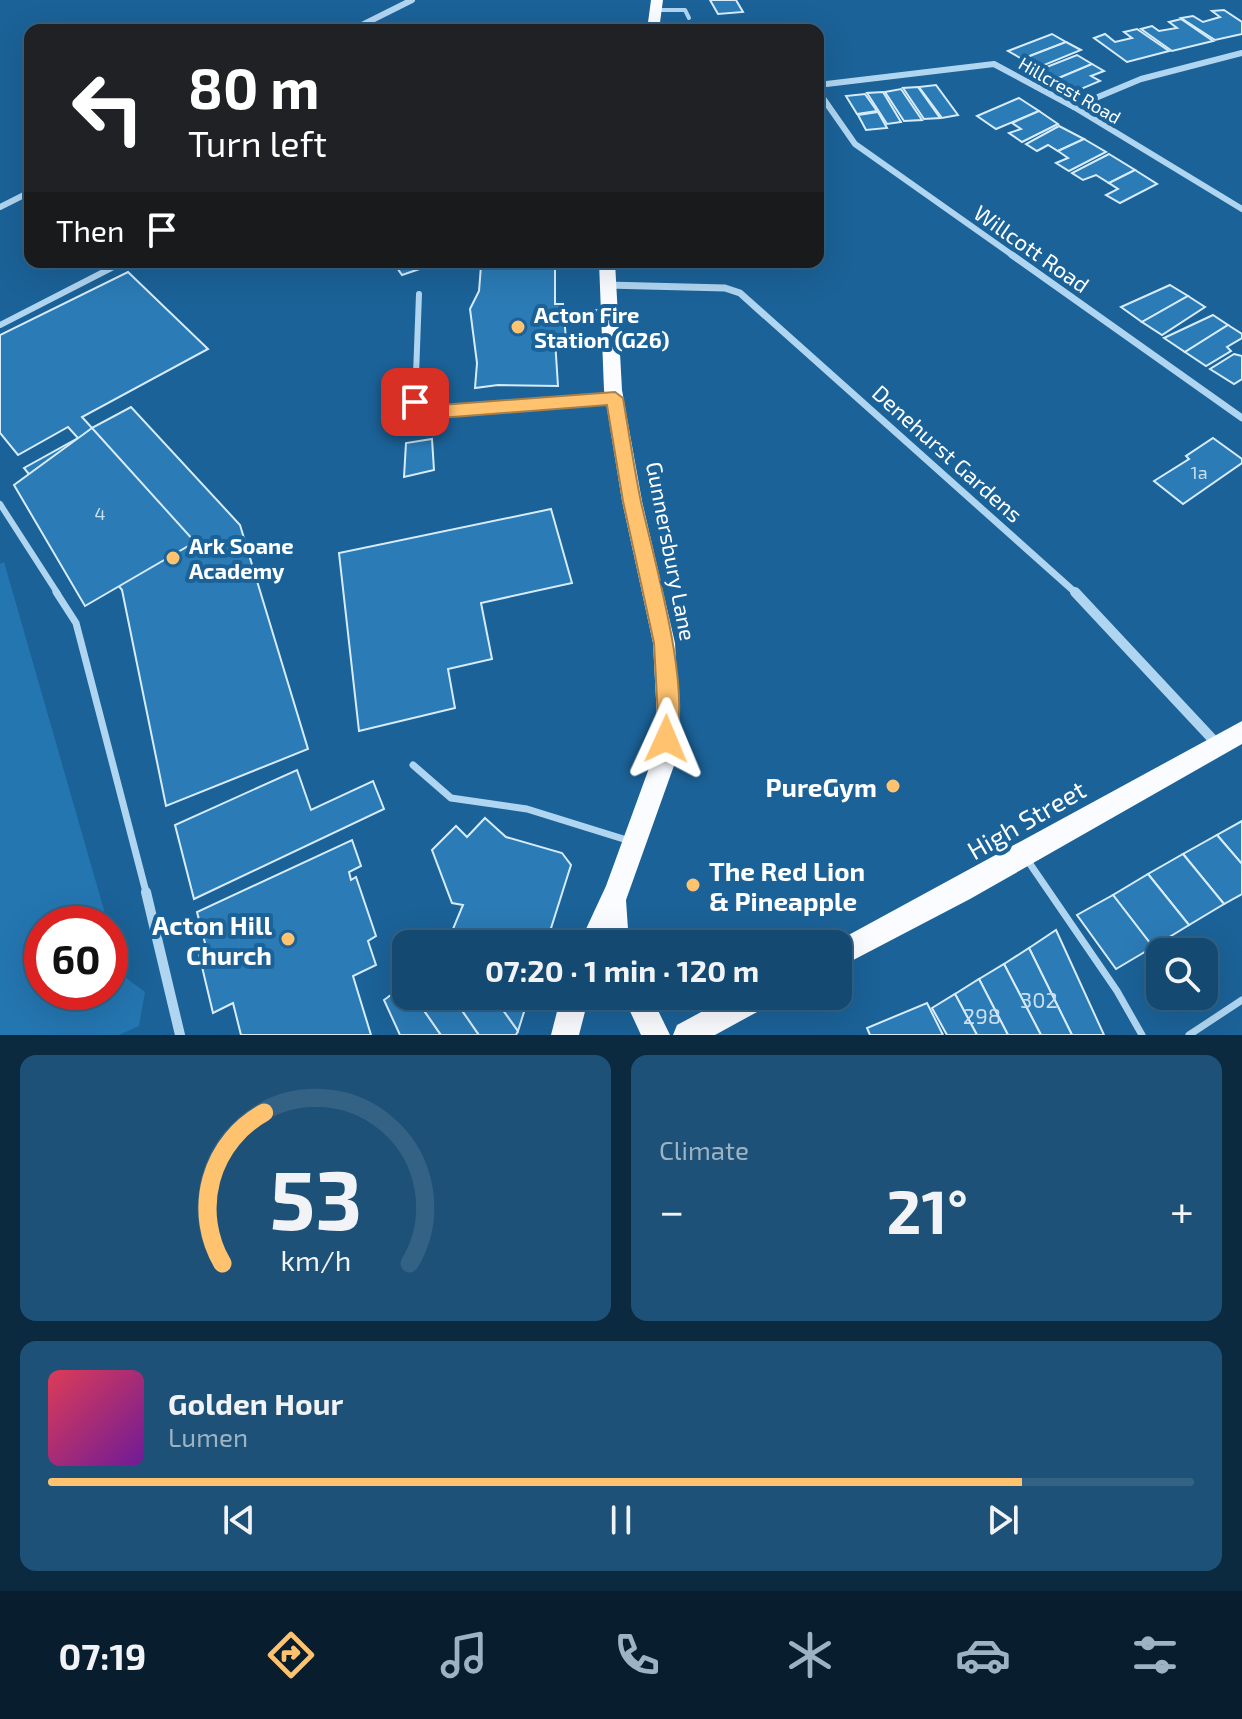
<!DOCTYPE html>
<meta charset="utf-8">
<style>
:root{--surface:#144a72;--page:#1d5177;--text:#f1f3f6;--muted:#9db3c4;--line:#336284;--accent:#ffc370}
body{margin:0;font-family:"Exo 2",sans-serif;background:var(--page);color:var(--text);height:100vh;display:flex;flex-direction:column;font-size:30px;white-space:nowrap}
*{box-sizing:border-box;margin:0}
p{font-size:26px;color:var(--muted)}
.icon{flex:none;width:44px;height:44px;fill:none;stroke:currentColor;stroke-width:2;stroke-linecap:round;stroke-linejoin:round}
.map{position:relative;height:1035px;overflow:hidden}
.side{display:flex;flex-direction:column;gap:20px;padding:20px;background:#0b293f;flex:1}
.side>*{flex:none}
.banner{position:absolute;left:24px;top:24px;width:800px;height:244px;border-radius:16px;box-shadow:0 8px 32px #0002,0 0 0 2px var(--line);background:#202124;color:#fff;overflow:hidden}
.fabs{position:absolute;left:1146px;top:938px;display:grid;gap:16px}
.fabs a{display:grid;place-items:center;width:72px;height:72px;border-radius:16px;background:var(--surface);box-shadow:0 8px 32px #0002,0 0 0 2px var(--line);font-size:40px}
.speed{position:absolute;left:24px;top:906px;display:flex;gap:16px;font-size:40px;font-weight:700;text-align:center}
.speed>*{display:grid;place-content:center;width:104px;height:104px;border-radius:50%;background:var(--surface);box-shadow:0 8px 32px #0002,0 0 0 2px var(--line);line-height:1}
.speed .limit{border:12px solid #d22;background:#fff;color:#111}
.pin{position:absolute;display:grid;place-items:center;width:68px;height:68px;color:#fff;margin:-34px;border-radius:16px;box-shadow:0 4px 12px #0006}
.me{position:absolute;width:88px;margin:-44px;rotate:1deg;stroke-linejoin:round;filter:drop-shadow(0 0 6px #0008)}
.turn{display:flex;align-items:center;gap:28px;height:168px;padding:0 32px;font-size:36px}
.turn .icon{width:104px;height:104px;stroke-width:2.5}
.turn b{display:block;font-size:56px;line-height:68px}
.then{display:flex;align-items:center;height:76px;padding:0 32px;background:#0003;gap:16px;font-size:30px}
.big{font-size:60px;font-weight:700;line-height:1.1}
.side .card{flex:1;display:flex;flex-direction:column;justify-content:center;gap:12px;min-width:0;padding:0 28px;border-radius:16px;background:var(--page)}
.side .dial{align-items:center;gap:0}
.dial svg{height:208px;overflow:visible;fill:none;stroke:var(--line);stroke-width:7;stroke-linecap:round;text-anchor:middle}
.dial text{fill:var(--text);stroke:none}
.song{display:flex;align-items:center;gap:24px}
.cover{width:96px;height:96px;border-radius:12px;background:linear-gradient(135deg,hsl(350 70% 55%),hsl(280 70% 35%))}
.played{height:8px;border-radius:4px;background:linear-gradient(90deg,var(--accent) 85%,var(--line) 85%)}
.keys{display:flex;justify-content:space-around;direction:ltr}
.heat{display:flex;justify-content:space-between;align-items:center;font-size:44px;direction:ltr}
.side .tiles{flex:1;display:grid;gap:20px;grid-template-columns:1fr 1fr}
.card:last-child{grid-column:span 2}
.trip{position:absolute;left:392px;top:930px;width:460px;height:80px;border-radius:16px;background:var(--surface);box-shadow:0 8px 32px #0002,0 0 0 2px var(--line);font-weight:700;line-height:80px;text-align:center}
.dock{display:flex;height:128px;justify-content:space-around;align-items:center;background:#081e2e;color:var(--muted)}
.dock .icon{width:56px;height:56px}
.dock .current{color:var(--accent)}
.dock b{font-size:36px;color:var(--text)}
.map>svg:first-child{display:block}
</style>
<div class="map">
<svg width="1242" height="1035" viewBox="0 0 1242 1035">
<rect width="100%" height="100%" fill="#1b6298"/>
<!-- green -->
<polygon fill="#2476b1" points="4,562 108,924 42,924 42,992 110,992 110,932 122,975 145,992 139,1026 119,1035 0,1035 0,564"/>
<!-- building -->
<g fill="#2b7bb6" stroke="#d7ecfb" stroke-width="2">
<polygon points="710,0 736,0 743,12 718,14"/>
<polygon points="1224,10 1242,22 1242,34 1215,40 1181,18 1193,16 1203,22 1220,17 1212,11"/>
<polygon points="1181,19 1213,41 1172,51 1141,29 1152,26 1159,31 1177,28 1169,22"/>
<polygon points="1137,29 1169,51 1127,62 1094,38 1105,34 1115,42 1132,38 1124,32"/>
<polygon points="1052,34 1066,42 1022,59 1008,51"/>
<polygon points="1066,42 1081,50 1037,68 1022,59"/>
<polygon points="1077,55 1092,64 1054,80 1039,70"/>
<polygon points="1092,64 1104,71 1091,76 1100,81 1074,92 1054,80"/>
<polygon points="936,85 958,115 942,118 919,87"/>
<polygon points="918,87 940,118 924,119 903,88"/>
<polygon points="901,89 922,120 904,121 885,92"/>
<polygon points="883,92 901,122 887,124 867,93"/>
<polygon points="865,94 877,111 857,114 846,96"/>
<polygon points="1019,98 1039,111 996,129 977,116"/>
<polygon points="1039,111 1058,124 1022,142 1009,133 1021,129 1012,123"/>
<polygon points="878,112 887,128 866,130 858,115"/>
<polygon points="1059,126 1084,139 1058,151 1048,145 1037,151 1026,144"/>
<polygon points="1084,139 1106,152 1069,171 1056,163 1068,158 1058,151"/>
<polygon points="1109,154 1135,170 1109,183 1096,175 1083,180 1072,173"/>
<polygon points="1135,170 1157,184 1120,203 1106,195 1118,189 1109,183"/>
<polygon points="393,262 440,262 402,275"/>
<polygon points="481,266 555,266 555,304 563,304 566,339 555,340 558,386 498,385 475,388 477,363 470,309 479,291"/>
<polygon points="128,272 208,349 82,417 92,428 131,407 240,525 308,749 166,806 122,590 24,468 78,438 68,427 18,455 0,433 0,335"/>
<polygon points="1170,285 1188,296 1142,322 1121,307"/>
<polygon points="1188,296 1205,307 1162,335 1142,322"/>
<polygon points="1213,315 1228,325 1185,352 1164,338"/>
<polygon points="1228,325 1242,334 1242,338 1227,347 1231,351 1206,366 1185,352"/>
<polygon points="1234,354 1242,356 1242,379 1234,384 1210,369"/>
<polygon points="92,428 195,542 85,606 14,485"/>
<polygon points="1213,438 1242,459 1242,463 1183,504 1154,481 1189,459 1186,456"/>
<polygon points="432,439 434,470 404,477 406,443"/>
<polygon points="551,509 572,583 481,603 492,659 448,669 455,708 359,731 339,553"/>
<polygon points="297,770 311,810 373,781 384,809 194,899 175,825"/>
<polygon points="485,818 506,837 562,853 571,865 546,944 456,944 450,936 463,905 452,903 432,850 456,826 467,837"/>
<polygon points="1242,821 1242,864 1217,835"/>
<polygon points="1217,835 1242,864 1242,894 1224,904 1183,854"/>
<polygon points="352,840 361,866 349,872 351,880 356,877 376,936 368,941 376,965 353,976 371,1035 241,1035 233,1003 213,1013 198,950 206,947 197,912"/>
<polygon points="1183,854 1224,904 1189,925 1148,874"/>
<polygon points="1148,874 1189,925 1153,947 1113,895"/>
<polygon points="1113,895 1153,947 1116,969 1077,915"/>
<polygon points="1056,930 1104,1035 1072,1035 1029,948"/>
<polygon points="1029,948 1072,1035 1041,1035 1004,964"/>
<polygon points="1004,964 1041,1035 1008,1035 979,979"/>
<polygon points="979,979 1008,1035 977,1035 955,994"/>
<polygon points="406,984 406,996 414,996 441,1035 400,1035 384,1000"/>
<polygon points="955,994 977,1035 947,1035 932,1008"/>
<polygon points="414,996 452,996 479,1035 441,1035"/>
<polygon points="452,996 493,996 518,1031 516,1035 479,1035"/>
<polygon points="493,996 529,996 518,1031"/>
<polygon points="927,1003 943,1035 870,1035 867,1028"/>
</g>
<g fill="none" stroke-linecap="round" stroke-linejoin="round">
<!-- lane-far2 -->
<polyline stroke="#b0d5f0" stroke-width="4" points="656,10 685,10 689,18"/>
<!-- lane-far1 -->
<g stroke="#b0d5f0" stroke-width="6">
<polyline points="419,294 415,402 423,409 440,411 611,398"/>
<polyline points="564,315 608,311"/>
<polyline points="0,325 123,262"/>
<polyline points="0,504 58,594"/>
</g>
<!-- lane -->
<g stroke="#b0d5f0" stroke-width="7">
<polyline points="56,592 76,623 146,892"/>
<polyline points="413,765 451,798 527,809 630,841"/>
<polyline points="1028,861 1117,991 1142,1035"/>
<polyline points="1189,1035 1242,1000"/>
</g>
<!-- street-far2 -->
<g stroke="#b0d5f0" stroke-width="6">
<polyline points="352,30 412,0"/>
<polyline points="818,85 994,64 1074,107 1242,209"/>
<polyline points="818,91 855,144 1015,257"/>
<polyline points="1074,107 1141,79 1242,53"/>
<polyline points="0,207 30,192"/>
</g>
<!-- street-far1 -->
<g stroke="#b0d5f0" stroke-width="7">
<polyline points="1012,255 1242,418"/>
<polyline points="607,285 725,288 740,293 1077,594"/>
</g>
<!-- street -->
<g stroke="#b0d5f0" stroke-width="10">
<polyline points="1075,592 1217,744"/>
<polyline points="146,892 180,1035"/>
</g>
<!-- primary -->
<g fill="#fafcff" fill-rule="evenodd">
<polygon points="651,0 663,0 659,30 647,30"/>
<polygon points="599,262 615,262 622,390 642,501 675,643 679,718 676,760 626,900 629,944 579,944 606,886 652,760 657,718 653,643 622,501 604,390"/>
<polygon points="1242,721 1242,744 970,899 838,968 838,944 832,944"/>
<polygon points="561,996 589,996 579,1035 551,1035"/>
<polygon points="623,996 651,996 670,1035 641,1035"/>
<polygon points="731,996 772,996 768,1006 715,1035 673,1035 677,1025"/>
</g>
</g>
<!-- route -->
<path fill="#ffc370" stroke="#a67f49" stroke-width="2" d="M615,392L623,398C629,433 634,468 641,502C653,556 695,698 673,746L666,749L659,746L655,739L658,718L654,643L623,501L607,405L440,418L417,414L407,402L415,396L427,404L440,405Z"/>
<!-- markers -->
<g fill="#ffc370" stroke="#1b6298" stroke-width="3">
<circle cx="518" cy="327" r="8"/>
<circle cx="173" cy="558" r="8"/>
<circle cx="893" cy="786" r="8"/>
<circle cx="693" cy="885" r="8"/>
<circle cx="288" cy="939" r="8"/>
</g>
<g text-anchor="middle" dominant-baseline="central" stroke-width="8" stroke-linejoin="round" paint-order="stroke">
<!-- far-street labels -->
<g font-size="18" fill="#fff" stroke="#1b6298">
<text transform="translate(1070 90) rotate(30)">Hillcrest Road</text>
</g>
<!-- number labels -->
<g font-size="18" fill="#cadeed">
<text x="1199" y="472">1a</text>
<text x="100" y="513">4</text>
</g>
<!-- street labels -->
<g font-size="22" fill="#fff" stroke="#1b6298">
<text transform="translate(1032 248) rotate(35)">Willcott Road</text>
<text transform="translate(948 453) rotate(42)">Denehurst Gardens</text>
<text transform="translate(672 551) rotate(79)">Gunnersbury Lane</text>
</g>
<!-- poi labels -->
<g font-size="22" font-weight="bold" fill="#fff" stroke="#1b6298" text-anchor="start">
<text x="534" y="314">Acton Fire<tspan x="534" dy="25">Station (G26)</tspan></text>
<text x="189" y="545">Ark Soane<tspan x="189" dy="25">Academy</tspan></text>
</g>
<!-- near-number labels -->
<g font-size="22" fill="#cadeed">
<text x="1039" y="999">302</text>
<text x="982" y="1015">298</text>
</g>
<!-- near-poi labels -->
<g font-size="26" font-weight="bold" fill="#fff" stroke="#1b6298" text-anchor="end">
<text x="877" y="786">PureGym</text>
<text x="709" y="870" text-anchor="start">The Red Lion<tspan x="709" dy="30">&amp; Pineapple</tspan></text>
<text x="272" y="924">Acton Hill<tspan x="272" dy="30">Church</tspan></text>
</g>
<!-- near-street labels -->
<g font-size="26" fill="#fff" stroke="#1b6298">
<text transform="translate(1026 819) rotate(-30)">High Street</text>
</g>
</g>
</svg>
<div class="fabs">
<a><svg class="icon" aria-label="search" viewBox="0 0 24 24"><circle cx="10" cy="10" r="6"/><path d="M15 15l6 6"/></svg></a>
</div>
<div class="speed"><div class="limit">60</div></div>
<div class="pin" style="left:415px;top:402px;background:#d93025"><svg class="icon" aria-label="arrive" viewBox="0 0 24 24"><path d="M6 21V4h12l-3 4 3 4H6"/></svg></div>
<svg class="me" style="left:666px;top:739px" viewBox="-20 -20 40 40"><path d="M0-17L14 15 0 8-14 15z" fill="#ffc370" stroke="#fff" stroke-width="4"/></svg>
<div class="trip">07:20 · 1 min · 120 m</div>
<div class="banner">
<div class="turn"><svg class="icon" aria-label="left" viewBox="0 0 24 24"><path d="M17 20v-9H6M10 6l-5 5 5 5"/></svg><div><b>80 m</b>Turn left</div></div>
<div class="then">Then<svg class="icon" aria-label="arrive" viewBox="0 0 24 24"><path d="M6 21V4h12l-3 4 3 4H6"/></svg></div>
</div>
</div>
<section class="side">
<div class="tiles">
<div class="card dial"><svg viewBox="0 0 100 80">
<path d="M14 69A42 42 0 1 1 86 69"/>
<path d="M14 69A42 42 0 0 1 30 11" stroke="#ffc370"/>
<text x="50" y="56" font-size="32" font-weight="700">53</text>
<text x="50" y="72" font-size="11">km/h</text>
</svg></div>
<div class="card"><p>Climate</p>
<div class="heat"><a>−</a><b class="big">21°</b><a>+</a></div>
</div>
<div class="card">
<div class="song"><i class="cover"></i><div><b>Golden Hour</b><p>Lumen</p></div></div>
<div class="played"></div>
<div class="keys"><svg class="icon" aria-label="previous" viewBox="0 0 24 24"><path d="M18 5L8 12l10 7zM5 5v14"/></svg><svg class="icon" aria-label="pause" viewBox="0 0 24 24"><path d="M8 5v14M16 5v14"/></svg><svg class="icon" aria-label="next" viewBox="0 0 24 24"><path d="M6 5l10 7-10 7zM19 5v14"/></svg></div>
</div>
</div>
</section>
<nav class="dock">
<b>07:19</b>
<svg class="icon current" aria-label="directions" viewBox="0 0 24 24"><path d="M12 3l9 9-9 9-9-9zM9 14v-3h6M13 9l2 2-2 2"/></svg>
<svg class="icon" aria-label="music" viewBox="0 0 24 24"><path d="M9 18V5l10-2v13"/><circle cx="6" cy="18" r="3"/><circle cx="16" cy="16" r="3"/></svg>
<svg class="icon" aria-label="phone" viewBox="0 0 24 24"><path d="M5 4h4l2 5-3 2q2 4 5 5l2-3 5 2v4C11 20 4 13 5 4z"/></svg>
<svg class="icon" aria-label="climate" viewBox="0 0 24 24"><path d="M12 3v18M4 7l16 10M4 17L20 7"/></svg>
<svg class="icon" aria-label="car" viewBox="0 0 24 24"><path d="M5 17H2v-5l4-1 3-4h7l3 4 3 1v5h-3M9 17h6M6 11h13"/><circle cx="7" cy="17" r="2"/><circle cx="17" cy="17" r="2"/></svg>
<svg class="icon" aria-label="filters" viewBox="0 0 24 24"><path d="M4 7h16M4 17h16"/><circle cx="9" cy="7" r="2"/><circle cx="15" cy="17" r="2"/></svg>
</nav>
